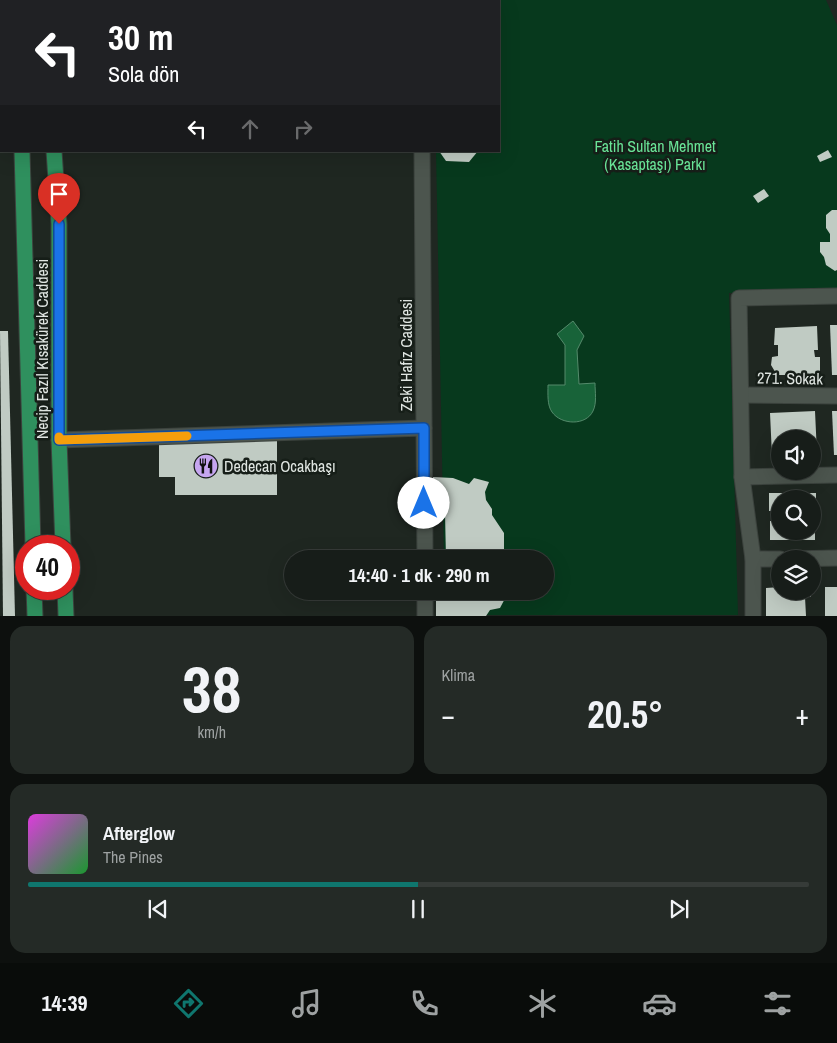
<!DOCTYPE html>
<html lang="tr">
<meta charset="utf-8">
<style>
:root{--surface:#171d19;--page:#242a26;--text:#f1f3f6;--muted:#9ea2a2;--line:#363b38;--accent:#0f766e}
body{margin:0;font-family:"Archivo Narrow",sans-serif;background:var(--page);color:var(--text);height:100vh;display:flex;flex-direction:column;font-size:19px;white-space:nowrap}
*{box-sizing:border-box;margin:0}
p{font-size:16px;color:var(--muted)}
.icon{flex:none;width:28px;height:28px;fill:none;stroke:currentColor;stroke-width:2;stroke-linecap:round;stroke-linejoin:round}
.map{position:relative;height:616px;overflow:hidden}
.side{display:flex;flex-direction:column;gap:10px;padding:10px;background:#0d100e;flex:1}
.side>*{flex:none}
.hud{position:absolute;left:0px;top:0px;width:500px;height:152px;box-shadow:0 5px 20px #0002,0 0 0 1px var(--line);background:#202124;color:#fff;overflow:hidden}
.tools{position:absolute;left:771px;top:430px;display:grid;gap:10px}
.tools a{display:grid;place-items:center;width:50px;height:50px;border-radius:50%;background:var(--surface);box-shadow:0 5px 20px #0002,0 0 0 1px var(--line);font-size:25px}
.speed{position:absolute;left:15px;top:535px;display:flex;gap:10px;font-size:25px;font-weight:700;text-align:center}
.speed>*{display:grid;place-content:center;width:65px;height:65px;border-radius:50%;background:var(--surface);box-shadow:0 5px 20px #0002,0 0 0 1px var(--line);line-height:1}
.speed .limit{border:8px solid #d22;background:#fff;color:#111}
.pin{position:absolute;display:grid;place-items:center;width:42px;height:42px;color:#fff;margin:-51px -21px;border-radius:50% 50% 50% 0;rotate:-45deg;box-shadow:0 0 5px #0007}
.pin .icon{rotate:45deg}
.me{position:absolute;width:55px;margin:-28px;rotate:0deg;stroke-linejoin:round;filter:drop-shadow(0 0 4px #0008)}
.turn{display:flex;align-items:center;gap:18px;height:105px;padding:0 25px;font-size:22px}
.turn .icon{width:65px;height:65px;stroke-width:2.5}
.turn b{display:block;font-size:35px;line-height:42px}
.lanes{display:flex;align-items:center;height:48px;padding:0 25px;background:#0003;justify-content:center;gap:25px;direction:ltr}
.lanes .off{opacity:.35}
.big{font-size:38px;font-weight:800;line-height:1.1}
.side .widget{flex:1;display:flex;flex-direction:column;justify-content:center;gap:8px;min-width:0;padding:0 18px;border-radius:15px;background:var(--page)}
.side .dial{align-items:center;gap:0}
.dial b{font-size:65px;line-height:1}
.song{display:flex;align-items:center;gap:15px}
.cover{width:60px;height:60px;border-radius:8px;background:linear-gradient(135deg,hsl(300 70% 55%),hsl(130 70% 35%))}
.played{height:5px;border-radius:2px;background:linear-gradient(90deg,var(--accent) 50%,var(--line) 50%)}
.keys{display:flex;justify-content:space-around;direction:ltr}
.heat{display:flex;justify-content:space-between;align-items:center;font-size:28px;direction:ltr}
.side .tiles{flex:1;display:grid;gap:10px;grid-template-columns:1fr 1fr}
.widget:last-child{grid-column:span 2}
.trip{position:absolute;left:284px;top:550px;width:270px;height:50px;border-radius:25px;background:var(--surface);box-shadow:0 5px 20px #0002,0 0 0 1px var(--line);font-weight:800;line-height:50px;text-align:center}
.tab-bar{display:flex;height:80px;justify-content:space-around;align-items:center;background:#090c0a;color:var(--muted)}
.tab-bar .icon{width:35px;height:35px}
.tab-bar .selected{color:var(--accent)}
.tab-bar b{font-size:22px;color:var(--text)}
.map>svg:first-child{display:block}
</style>
<div class="map">
<svg width="837" height="616" viewBox="0 0 837 616">
<rect width="100%" height="100%" fill="#1f2721"/>
<!-- green -->
<polygon fill="#07391d" points="433,0 826,0 837,25 837,288 729,293 738,615 445,615 445,591 545,591 545,559 444,559 436,151 499,151 499,1"/>
<!-- water -->
<path fill="#186339" stroke="#548a6b" d="M573,321L584,336L577,350L579,384L595,383C595,392 597,403 593,411C586,426 561,425 552,412C547,405 548,394 548,385H565V345L557,334Z"/>
<!-- building -->
<g fill="#c0cbc3">
<polygon points="828,150 832,157 820,162 817,156"/>
<polygon points="439,151 478,151 469,162 446,161"/>
<polygon points="764,189 769,196 758,203 753,196"/>
<polygon points="832,210 837,210 837,270 835,271 826,265 824,257 820,252 820,242 830,242 830,234 826,228 826,215"/>
<polygon points="830,325 837,325 837,375 832,375"/>
<polygon points="817,326 818,350 814,350 815,357 820,357 820,375 777,375 771,365 772,357 778,356 778,345 774,345 775,328"/>
<polygon points="0,331 8,331 15,616 3,616"/>
<polygon points="815,411 817,454 812,455 812,439 780,439 780,456 772,456 770,413"/>
<polygon points="832,411 837,411 837,455 834,455"/>
<polygon points="159,440 277,440 277,495 175,495 175,477 159,477"/>
<polygon points="433,477 453,478 469,484 474,478 489,482 485,492 486,500 492,509 492,515 504,533 504,552 508,556 522,555 521,559 446,559 445,513 434,513"/>
<polygon points="769,493 816,493 816,513 812,513 812,499 780,499 780,531 812,531 812,519 815,519 815,540 770,540 770,521 776,521 776,511 769,511"/>
<polygon points="780,587 780,591 811,591 811,597 805,597 806,616 766,616 766,588"/>
<rect x="825" y="587" width="12" height="29"/>
<polygon points="446,591 509,591 500,608 490,610 486,616 436,616 436,600 446,600"/>
</g>
<g fill="none" stroke-linecap="round" stroke-linejoin="round">
<!-- minor casing -->
<g stroke="#3c433e" stroke-width="17">
<g id="minor">
<polyline points="419,0 419,1"/>
<polyline points="422,151 425,559"/>
<polyline points="742,395 837,396"/>
<polyline points="59,440 424,428"/>
<polyline points="742,477 837,475"/>
<polyline points="753,559 780,559"/>
<polyline points="789,559 837,558"/>
<polyline points="425,591 425,616"/>
<polyline points="753,616 753,559 742,477 739,298 837,296"/>
</g>
</g>
<!-- major casing -->
<g stroke="#3c433e" stroke-width="17">
<g id="major">
<polyline points="33,1 33,0"/>
<polyline points="58,1 58,0"/>
<polyline points="0,31 1,31"/>
<polyline points="0,72 1,72"/>
<polyline points="22,151 33,546"/>
<polyline points="54,151 59,224 59,440 63,546"/>
<polyline points="34,589 35,616"/>
<polyline points="65,589 66,616"/>
</g>
</g>
<!-- minor -->
<use href="#minor" stroke="#4c554e" stroke-width="15"/>
<!-- major -->
<use href="#major" stroke="#2f905e" stroke-width="15"/>
</g>
<g fill="none" stroke-linecap="round" stroke-linejoin="round">
<!-- route casing -->
<g stroke="#114b97" stroke-width="12">
<polyline id="route" points="59,224 59,440 424,428 424,503"/>
</g>
<!-- route -->
<use href="#route" stroke="#1a73e8" stroke-width="9"/>
<!-- slow -->
<polyline stroke="#f59e0b" stroke-width="9" points="59,437 59,440 187,436"/>
</g>
<!-- icons -->
<defs>
<g id="restaurant-disc" transform="scale(1.25)"><circle r="9.5" fill="#c6a6f0" stroke="#161e18"/><path d="M-5-6h1v4h1v-4h1v4h1v-4h1v5L-1.5 .5V6h-2V.5L-5-1ZM5-6V6H3V1.5H1.5Q1.5-4 5-6Z" fill="#111"/></g>
</defs>
<g fill-rule="evenodd">
<use href="#restaurant-disc" x="206" y="466"/>
</g>
<g text-anchor="middle" dominant-baseline="central" stroke-width="5" stroke-linejoin="round" paint-order="stroke">
<!-- park labels -->
<g font-size="16" fill="#69e497" stroke="#161e18">
<text x="655" y="146">Fatih Sultan Mehmet<tspan x="655" dy="18">(Kasaptaşı) Parkı</tspan></text>
</g>
<!-- street labels -->
<g font-size="16" fill="#dfe5e1" stroke="#161e18">
<text transform="translate(42 349) rotate(-90)">Necip Fazıl Kısakürek Caddesi</text>
<text transform="translate(406 355) rotate(-90)">Zeki Hafız Caddesi</text>
<text transform="translate(790 378) rotate(1)">271. Sokak</text>
</g>
<!-- poi labels -->
<g font-size="16" fill="#dfe5e1" stroke="#161e18" text-anchor="start">
<text x="224" y="466">Dedecan Ocakbaşı</text>
</g>
</g>
</svg>
<div class="tools">
<a><svg class="icon" aria-label="sound" viewBox="0 0 24 24"><path d="M4 9h4l5-4v14l-5-4H4zM17 9q2 3 0 6"/></svg></a>
<a><svg class="icon" aria-label="search" viewBox="0 0 24 24"><circle cx="10" cy="10" r="6"/><path d="M15 15l6 6"/></svg></a>
<a><svg class="icon" aria-label="layers" viewBox="0 0 24 24"><path d="M12 4l9 5-9 5-9-5zM3 14l9 5 9-5"/></svg></a>
</div>
<div class="speed"><div class="limit">40</div></div>
<div class="pin" style="left:59px;top:224px;background:#d93025"><svg class="icon" aria-label="arrive" viewBox="0 0 24 24"><path d="M6 21V4h12l-3 4 3 4H6"/></svg></div>
<svg class="me" style="left:424px;top:503px" viewBox="-20 -20 40 40"><circle r="19" fill="#fff"/><path d="M0-13L10 11 0 6-10 11z" fill="#1a73e8"/></svg>
<div class="trip">14:40 · 1 dk · 290 m</div>
<div class="hud">
<div class="turn"><svg class="icon" aria-label="left" viewBox="0 0 24 24"><path d="M17 20v-9H6M10 6l-5 5 5 5"/></svg><div><b>30 m</b>Sola dön</div></div>
<div class="lanes"><svg class="icon" aria-label="left" viewBox="0 0 24 24"><path d="M17 20v-9H6M10 6l-5 5 5 5"/></svg><svg class="icon off" aria-label="ahead" viewBox="0 0 24 24"><path d="M12 20V5M6 11l6-6 6 6"/></svg><svg class="icon off" aria-label="right" viewBox="0 0 24 24"><path d="M7 20v-9h11M14 6l5 5-5 5"/></svg></div>
</div>
</div>
<section class="side">
<div class="tiles">
<div class="widget dial"><b>38</b><p>km/h</p></div>
<div class="widget"><p>Klima</p>
<div class="heat"><a>−</a><b class="big">20.5°</b><a>+</a></div>
</div>
<div class="widget">
<div class="song"><i class="cover"></i><div><b>Afterglow</b><p>The Pines</p></div></div>
<div class="played"></div>
<div class="keys"><svg class="icon" aria-label="previous" viewBox="0 0 24 24"><path d="M18 5L8 12l10 7zM5 5v14"/></svg><svg class="icon" aria-label="pause" viewBox="0 0 24 24"><path d="M8 5v14M16 5v14"/></svg><svg class="icon" aria-label="next" viewBox="0 0 24 24"><path d="M6 5l10 7-10 7zM19 5v14"/></svg></div>
</div>
</div>
</section>
<nav class="tab-bar">
<b>14:39</b>
<svg class="icon selected" aria-label="directions" viewBox="0 0 24 24"><path d="M12 3l9 9-9 9-9-9zM9 14v-3h6M13 9l2 2-2 2"/></svg>
<svg class="icon" aria-label="music" viewBox="0 0 24 24"><path d="M9 18V5l10-2v13"/><circle cx="6" cy="18" r="3"/><circle cx="16" cy="16" r="3"/></svg>
<svg class="icon" aria-label="phone" viewBox="0 0 24 24"><path d="M5 4h4l2 5-3 2q2 4 5 5l2-3 5 2v4C11 20 4 13 5 4z"/></svg>
<svg class="icon" aria-label="climate" viewBox="0 0 24 24"><path d="M12 3v18M4 7l16 10M4 17L20 7"/></svg>
<svg class="icon" aria-label="car" viewBox="0 0 24 24"><path d="M5 17H2v-5l4-1 3-4h7l3 4 3 1v5h-3M9 17h6M6 11h13"/><circle cx="7" cy="17" r="2"/><circle cx="17" cy="17" r="2"/></svg>
<svg class="icon" aria-label="filters" viewBox="0 0 24 24"><path d="M4 7h16M4 17h16"/><circle cx="9" cy="7" r="2"/><circle cx="15" cy="17" r="2"/></svg>
</nav>
